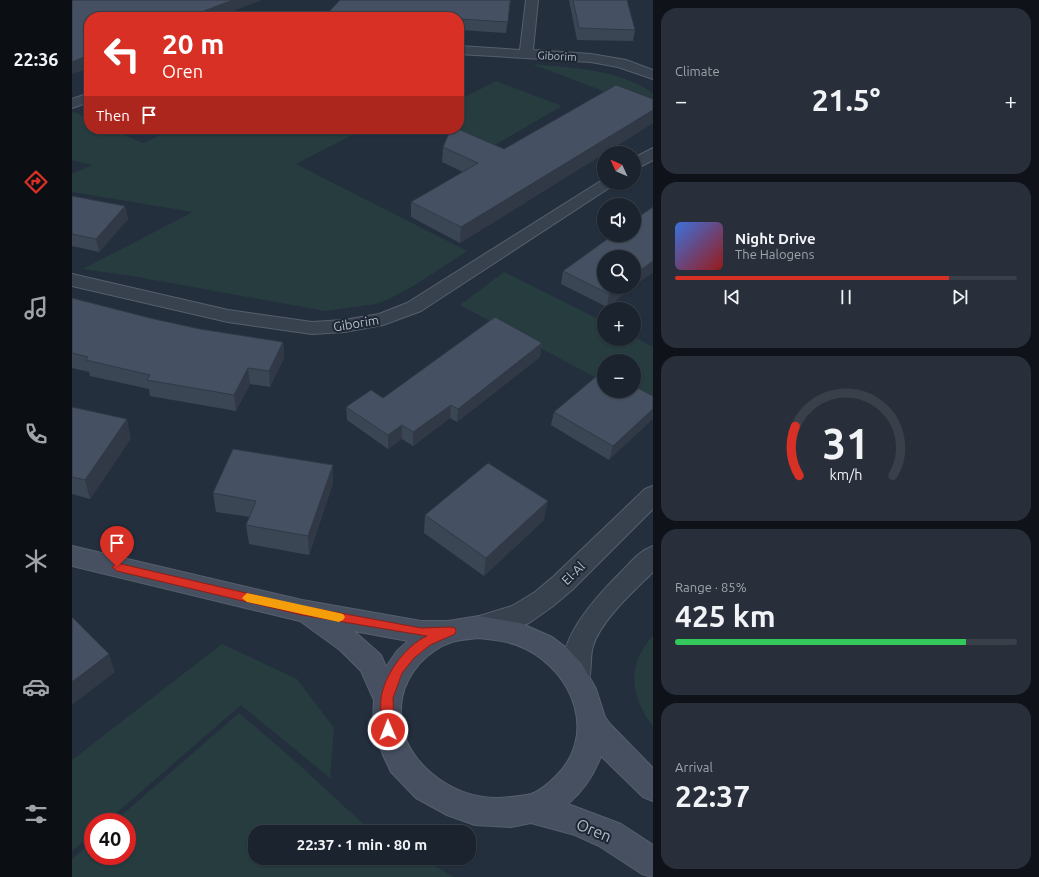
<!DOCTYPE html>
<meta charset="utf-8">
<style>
:root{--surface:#1b232e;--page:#282f3a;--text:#f1f3f6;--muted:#a0a4aa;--line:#39404a;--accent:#d93025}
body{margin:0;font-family:Ubuntu,sans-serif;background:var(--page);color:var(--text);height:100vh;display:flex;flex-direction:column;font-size:15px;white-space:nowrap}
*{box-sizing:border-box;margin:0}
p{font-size:13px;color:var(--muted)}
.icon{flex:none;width:22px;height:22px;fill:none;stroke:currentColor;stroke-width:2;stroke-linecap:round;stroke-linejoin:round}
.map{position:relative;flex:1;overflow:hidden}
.sheet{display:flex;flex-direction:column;gap:8px;padding:8px;background:#0f1319;width:386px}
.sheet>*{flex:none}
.hud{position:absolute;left:12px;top:12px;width:380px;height:122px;border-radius:16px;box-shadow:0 1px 3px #0004,0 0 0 1px var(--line);background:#d93025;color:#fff;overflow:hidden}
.needle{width:26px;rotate:314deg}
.buttons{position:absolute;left:525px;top:146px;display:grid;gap:8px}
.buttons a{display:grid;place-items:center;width:44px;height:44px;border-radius:50%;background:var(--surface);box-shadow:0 1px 3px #0004,0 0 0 1px var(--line);font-size:20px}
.speed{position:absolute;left:12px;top:813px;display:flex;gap:8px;font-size:20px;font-weight:700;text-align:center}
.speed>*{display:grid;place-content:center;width:52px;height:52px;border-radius:50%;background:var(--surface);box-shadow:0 1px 3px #0004,0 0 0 1px var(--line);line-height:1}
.speed .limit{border:6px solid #d22;background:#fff;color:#111}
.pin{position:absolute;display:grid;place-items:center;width:34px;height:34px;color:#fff;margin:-41px -17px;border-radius:50% 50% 50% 0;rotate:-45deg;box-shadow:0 0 4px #0007}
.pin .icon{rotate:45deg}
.me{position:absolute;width:44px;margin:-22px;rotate:359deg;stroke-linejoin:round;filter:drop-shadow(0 0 3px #0008)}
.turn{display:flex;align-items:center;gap:14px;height:84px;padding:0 12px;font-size:18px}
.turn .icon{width:52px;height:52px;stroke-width:2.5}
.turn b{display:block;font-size:28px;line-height:34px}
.then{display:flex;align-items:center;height:38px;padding:0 12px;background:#0003;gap:8px;font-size:15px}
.big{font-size:30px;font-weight:600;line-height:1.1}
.sheet .tile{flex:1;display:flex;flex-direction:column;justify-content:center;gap:6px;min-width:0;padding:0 14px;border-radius:16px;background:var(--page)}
.sheet .dial{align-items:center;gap:0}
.dial svg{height:104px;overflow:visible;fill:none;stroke:var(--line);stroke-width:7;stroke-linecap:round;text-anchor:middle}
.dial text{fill:var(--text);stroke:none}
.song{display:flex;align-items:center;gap:12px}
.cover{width:48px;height:48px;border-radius:6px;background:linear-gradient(135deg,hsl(220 70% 55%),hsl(0 70% 35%))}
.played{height:4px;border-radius:2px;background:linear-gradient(90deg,var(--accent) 80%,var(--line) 80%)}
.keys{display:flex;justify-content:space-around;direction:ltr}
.heat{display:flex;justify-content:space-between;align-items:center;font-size:22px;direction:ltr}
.charge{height:6px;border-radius:3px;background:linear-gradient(90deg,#34c759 85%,var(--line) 0)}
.trip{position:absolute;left:176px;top:825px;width:228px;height:40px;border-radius:16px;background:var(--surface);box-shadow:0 1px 3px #0004,0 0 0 1px var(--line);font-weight:600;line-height:40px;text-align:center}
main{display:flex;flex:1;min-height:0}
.dock{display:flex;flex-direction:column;width:72px;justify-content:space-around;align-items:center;background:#0b0e12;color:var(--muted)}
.dock .icon{width:28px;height:28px}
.dock .current{color:var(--accent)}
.dock b{font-size:18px;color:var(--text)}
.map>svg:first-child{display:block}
</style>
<main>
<nav class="dock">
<b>22:36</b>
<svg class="icon current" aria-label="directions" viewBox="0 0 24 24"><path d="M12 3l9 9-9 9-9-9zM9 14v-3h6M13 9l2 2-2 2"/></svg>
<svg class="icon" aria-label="music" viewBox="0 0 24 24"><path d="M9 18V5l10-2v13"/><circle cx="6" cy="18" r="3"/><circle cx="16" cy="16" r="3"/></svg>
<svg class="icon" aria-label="phone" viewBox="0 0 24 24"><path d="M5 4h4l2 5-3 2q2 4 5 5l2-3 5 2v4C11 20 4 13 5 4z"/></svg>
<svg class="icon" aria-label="climate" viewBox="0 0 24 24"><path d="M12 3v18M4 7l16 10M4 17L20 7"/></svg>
<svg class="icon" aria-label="car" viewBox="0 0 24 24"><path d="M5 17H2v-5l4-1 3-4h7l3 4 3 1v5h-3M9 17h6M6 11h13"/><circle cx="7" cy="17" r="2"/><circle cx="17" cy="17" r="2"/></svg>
<svg class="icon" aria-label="filters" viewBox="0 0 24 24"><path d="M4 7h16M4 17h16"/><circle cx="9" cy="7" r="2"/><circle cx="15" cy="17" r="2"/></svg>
</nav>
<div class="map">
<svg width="581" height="877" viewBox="0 0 581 877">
<rect width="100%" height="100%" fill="#242f3e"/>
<!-- green -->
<g fill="#263c3f">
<path d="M460,64C501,68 546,69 581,93V110Z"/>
<polygon points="424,81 490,106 421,146 384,129 387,129 387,100"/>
<polygon points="2,112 17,119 17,129 39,129 71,143 102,129 292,129 224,164 395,251 343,285 317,299 304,304 253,311 60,276 11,269 121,212 0,192 0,174 20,165 0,160 0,113"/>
<polygon points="432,272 532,322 532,339 562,339 562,337 581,347 581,408 562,391 562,361 532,361 532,382 388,305"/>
<path d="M581,635V726C568,711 558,684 564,665C567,654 574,644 581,635Z"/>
<polygon points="150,644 225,679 262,728 258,778 169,705 34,822 21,822 21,833 0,851 0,760"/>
<polygon points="167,713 223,761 300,832 183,832 183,858 348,858 382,877 0,877 0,859 21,841 21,856 55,856 55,822 42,822"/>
</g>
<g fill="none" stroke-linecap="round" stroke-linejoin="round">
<!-- street casing -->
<g stroke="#565f6c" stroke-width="2">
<g id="street">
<polygon points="454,0 466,0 461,50 519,54 554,60 581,70 581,79 546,67 519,62 387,54 387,46 448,50"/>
<polygon points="17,93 17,102 0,108 0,99"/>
<polygon points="581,148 581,160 562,170 562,158"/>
<polygon points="532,179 532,183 542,183 540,186 349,311 311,325 272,332 240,334 156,322 0,286 0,274 156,310 240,322 272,320 307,314 335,303"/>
<polygon points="581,486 581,509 500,590 481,606 457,623 448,626 407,638 398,635 394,627 398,619 440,606 463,592 482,576 573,489"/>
<path d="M581,546V572C562,591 529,620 521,646C517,660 521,673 515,685L505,689L495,685C477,647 523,598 548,573C558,563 567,551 581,546Z"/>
</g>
</g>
<!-- secondary casing -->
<g stroke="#565f6c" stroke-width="2">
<path id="secondary" d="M0,546L230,600L349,621H376L407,616L448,623L480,637L496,649L510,664L524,689L533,717L538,724L581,768V801L571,797L529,756C522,775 511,791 496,804L549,824L581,845V877L570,874L527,846L503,835L459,823L439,827L403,825L375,815L344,798L319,772L311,755L301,724L302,700L289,671L268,650L228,621L0,566ZM282,631L336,641L325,651L314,667L309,655ZM407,638C423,640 439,641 454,649C502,673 526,736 483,777C477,783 468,791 459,794C448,797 437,797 426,798C401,798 378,789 359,773C336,753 325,729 330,698C335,673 355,650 380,642C388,639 398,639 407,638Z"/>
</g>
<!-- street -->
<use href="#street" fill="#38414e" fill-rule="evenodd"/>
<!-- secondary -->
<use href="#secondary" fill="#465061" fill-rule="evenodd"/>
</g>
<!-- wall -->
<g fill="#3b4654">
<polygon points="439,0 434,33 388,30 387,17"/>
<polygon points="497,0 555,0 563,30 561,41 505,40"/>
<polygon points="581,99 581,123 388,243 339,217 339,202 391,172 370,162 371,147 432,149"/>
<polygon points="55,129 69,129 61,132"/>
<polygon points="0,196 53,206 56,219 27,252 0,246"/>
<polygon points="581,207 581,272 562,286 562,257 561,287 535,307 489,284 491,271"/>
<polygon points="0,298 82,319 128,329 211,342 212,358 198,387 178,384 164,411 78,396 77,389 18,376 17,372 0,368"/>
<polygon points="470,343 468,357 385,422 378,418 341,446 330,439 316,449 275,420 274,407 311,398"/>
<polygon points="581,396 537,460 479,425 482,412"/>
<polygon points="0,407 59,438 18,499 0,494"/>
<polygon points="261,465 261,483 237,555 177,544 174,525 178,517 144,512 141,493"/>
<polygon points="353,515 472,520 412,576 352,533"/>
</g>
<!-- shaded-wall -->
<g fill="#303945">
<polygon points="161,0 190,0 146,17 116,17"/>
<polygon points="389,19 388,30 387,33 387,24"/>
<polygon points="17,55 17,68 0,74 0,62"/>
<polygon points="581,110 581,123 388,243 389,227"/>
<polygon points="61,129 69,129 61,132"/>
<polygon points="53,206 56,219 27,252 24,239"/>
<polygon points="581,261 581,272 562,286 562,275"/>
<polygon points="547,287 561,287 535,307 537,294"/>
<polygon points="211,342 212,358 198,387 197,371"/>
<polygon points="470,343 468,357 385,422 386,409"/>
<polygon points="176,368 178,384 164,411 162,395"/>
<polygon points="379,405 378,418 341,446 341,432"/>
<polygon points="581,409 581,419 537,460 541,446"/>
<polygon points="55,419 59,438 18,499 13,480"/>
<polygon points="330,425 330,439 316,449 316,435"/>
<polygon points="261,465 261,483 237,555 236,536"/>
<polygon points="476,501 472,520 412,576 414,558"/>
<polygon points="37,654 43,672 0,705 0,682"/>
</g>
<!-- building -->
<g fill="#455162" stroke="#303945">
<polygon points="2,0 161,0 116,17 17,17 17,55 0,62 0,1"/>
<polygon points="268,0 438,0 436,22 389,19 387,24 387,17 252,17"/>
<polygon points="501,0 555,0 563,30 507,28"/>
<polygon points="544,85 581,99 581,110 389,227 339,202 406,163 371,147 379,129 386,129 432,149"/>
<polygon points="0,196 53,206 24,239 0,234"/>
<polygon points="581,207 581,261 562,275 562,257 532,257 532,287 547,287 537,294 491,271 541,235 562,235 562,220"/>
<polygon points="0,298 82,319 128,329 211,342 197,371 176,368 162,395 75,380 78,375 14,360 16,357 0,353"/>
<polygon points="423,317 470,343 386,409 379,405 341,432 330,425 316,435 274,407 299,390 311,398"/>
<polygon points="532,370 532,391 562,391 562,386 581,396 581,409 541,446 482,412"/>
<polygon points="0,407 55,419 13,480 0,477"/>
<polygon points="161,449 261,465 236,536 174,525 184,501 141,493"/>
<polygon points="416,463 476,501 414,558 353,515"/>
<polygon points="0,617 37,654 0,682"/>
</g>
<!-- route -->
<path fill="#d93025" stroke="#8d1f18" d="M45,563L230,606L349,628L379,627L383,628L384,631L383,634L358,645L342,658L330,673L321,698L322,730L320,734L316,735L312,734L310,730C310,720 308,709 309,699C312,675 333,646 355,636L230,615L45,571L40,567Z"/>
<!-- slow -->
<polygon fill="#f59e0b" points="175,593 267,613 271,614 273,617 271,620 267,622 175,602 170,598"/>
<g text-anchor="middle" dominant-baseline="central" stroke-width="4" stroke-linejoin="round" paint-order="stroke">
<!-- far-street labels -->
<g font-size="11" fill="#b4bcc9" stroke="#1d2633">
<text transform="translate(485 56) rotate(3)">Giborim</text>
</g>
<!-- street labels -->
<g font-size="13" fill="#b4bcc9" stroke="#1d2633">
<text transform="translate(284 323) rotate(-9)">Giborim</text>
<text transform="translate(501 573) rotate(-44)">El-Al</text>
</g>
<!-- near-street labels -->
<g font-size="16" fill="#b4bcc9" stroke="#1d2633">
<text transform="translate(522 830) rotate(23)">Oren</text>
</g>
</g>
</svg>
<div class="buttons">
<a><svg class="needle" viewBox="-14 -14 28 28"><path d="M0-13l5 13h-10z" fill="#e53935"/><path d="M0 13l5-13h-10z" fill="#a0a4aa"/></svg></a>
<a><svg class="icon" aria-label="sound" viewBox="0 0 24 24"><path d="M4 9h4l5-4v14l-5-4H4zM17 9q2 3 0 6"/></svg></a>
<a><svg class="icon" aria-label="search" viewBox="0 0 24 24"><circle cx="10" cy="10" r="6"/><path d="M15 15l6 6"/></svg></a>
<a>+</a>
<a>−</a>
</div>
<div class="speed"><div class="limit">40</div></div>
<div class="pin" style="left:45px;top:567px;background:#d93025"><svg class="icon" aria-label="arrive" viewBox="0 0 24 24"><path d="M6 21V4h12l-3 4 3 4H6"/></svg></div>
<svg class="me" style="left:316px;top:730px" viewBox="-20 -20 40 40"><circle r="17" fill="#d93025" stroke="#fff" stroke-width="3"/><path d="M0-11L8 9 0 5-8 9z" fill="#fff"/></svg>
<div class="trip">22:37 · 1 min · 80 m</div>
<div class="hud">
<div class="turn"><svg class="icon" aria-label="left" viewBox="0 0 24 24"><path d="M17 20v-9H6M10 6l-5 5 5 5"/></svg><div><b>20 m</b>Oren</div></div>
<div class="then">Then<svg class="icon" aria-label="arrive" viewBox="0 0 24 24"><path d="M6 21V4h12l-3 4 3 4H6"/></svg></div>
</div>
</div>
<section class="sheet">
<div class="tile"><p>Climate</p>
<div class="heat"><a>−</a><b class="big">21.5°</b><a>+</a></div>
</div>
<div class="tile">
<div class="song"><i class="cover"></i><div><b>Night Drive</b><p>The Halogens</p></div></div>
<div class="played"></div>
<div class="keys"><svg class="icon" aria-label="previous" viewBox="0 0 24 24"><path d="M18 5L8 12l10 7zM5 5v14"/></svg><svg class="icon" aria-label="pause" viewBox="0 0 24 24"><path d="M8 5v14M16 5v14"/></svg><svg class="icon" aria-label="next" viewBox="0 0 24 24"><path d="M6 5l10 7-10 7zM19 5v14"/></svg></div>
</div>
<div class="tile dial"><svg viewBox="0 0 100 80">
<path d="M14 69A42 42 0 1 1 86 69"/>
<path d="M14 69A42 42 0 0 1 11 31" stroke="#d93025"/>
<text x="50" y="56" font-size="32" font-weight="700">31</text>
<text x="50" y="72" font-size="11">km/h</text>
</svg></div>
<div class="tile"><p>Range · 85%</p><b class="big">425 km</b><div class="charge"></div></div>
<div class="tile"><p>Arrival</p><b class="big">22:37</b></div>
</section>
</main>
